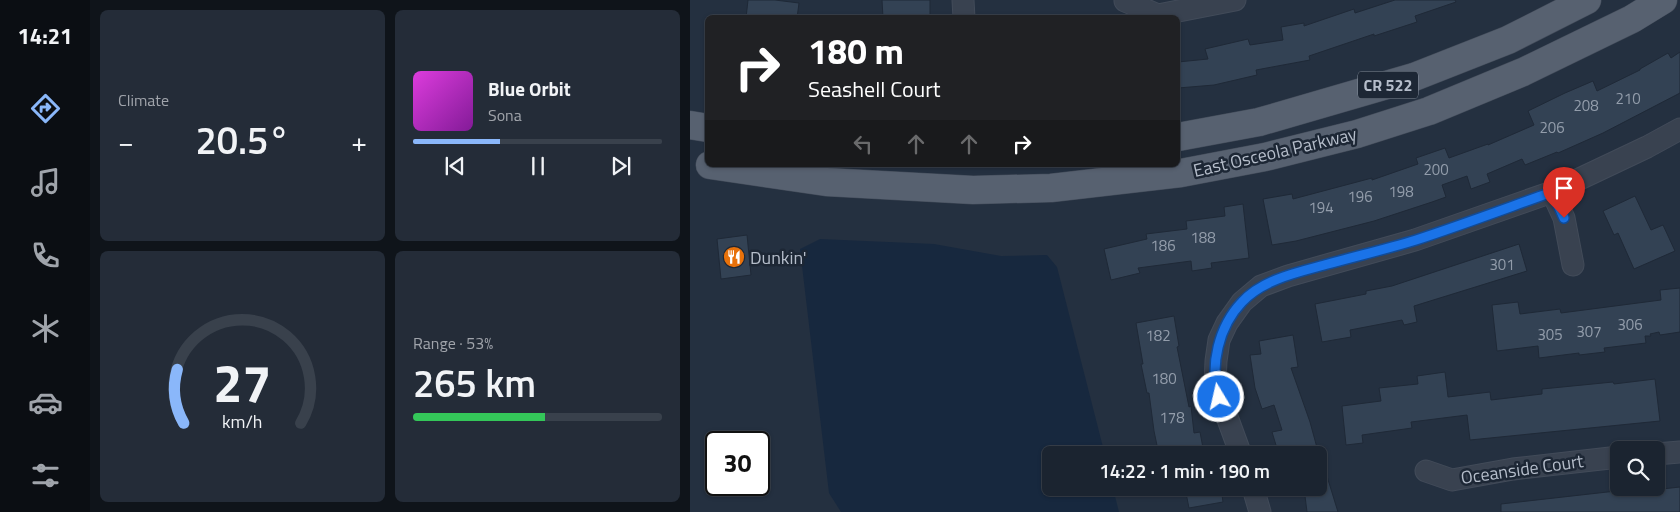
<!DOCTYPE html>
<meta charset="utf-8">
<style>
:root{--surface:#1b2430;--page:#242c38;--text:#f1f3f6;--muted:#a0a4ab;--line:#39414c;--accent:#8ab7fa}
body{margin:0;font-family:"Titillium Web",sans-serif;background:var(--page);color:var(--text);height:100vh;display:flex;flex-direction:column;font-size:19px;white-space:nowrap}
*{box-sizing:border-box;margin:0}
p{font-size:16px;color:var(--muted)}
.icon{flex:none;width:28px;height:28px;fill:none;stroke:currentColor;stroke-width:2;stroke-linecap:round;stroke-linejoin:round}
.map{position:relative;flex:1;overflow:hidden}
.sheet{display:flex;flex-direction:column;gap:10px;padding:10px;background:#0f141a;width:600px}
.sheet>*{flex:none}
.top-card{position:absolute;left:15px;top:15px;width:475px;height:152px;border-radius:8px;box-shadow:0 1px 4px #0004,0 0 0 1px var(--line);background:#202124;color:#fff;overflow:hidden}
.buttons{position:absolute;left:920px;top:441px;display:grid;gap:10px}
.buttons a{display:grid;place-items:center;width:55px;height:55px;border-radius:8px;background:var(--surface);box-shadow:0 1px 4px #0004,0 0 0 1px var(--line);font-size:25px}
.speed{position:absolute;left:15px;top:431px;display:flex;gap:10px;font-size:25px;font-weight:700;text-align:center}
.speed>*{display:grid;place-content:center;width:65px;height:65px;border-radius:50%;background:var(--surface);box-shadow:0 1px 4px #0004,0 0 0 1px var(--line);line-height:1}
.speed .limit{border:2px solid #111;border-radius:8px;background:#fff;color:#111}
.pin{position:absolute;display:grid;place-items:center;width:42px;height:42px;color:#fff;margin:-51px -21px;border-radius:50% 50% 50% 0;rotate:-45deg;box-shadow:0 0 5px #0007}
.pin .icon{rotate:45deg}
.me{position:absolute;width:55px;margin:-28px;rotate:351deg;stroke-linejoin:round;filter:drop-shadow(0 0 4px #0008)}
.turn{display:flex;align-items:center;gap:18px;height:105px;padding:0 20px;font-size:22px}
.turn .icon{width:65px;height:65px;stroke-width:2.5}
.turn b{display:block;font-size:35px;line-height:42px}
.lanes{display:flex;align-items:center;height:48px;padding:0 20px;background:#0003;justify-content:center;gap:25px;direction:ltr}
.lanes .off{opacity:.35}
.big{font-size:38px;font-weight:600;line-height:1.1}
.sheet .widget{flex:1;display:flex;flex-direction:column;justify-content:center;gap:8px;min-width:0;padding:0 18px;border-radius:8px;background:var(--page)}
.sheet .dial{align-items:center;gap:0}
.dial svg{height:130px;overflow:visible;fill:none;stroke:var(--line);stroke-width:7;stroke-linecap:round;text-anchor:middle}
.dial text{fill:var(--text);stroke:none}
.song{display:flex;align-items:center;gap:15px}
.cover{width:60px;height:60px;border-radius:8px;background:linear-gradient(135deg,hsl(300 70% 55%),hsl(290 70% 35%))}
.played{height:5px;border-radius:2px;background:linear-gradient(90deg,var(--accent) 35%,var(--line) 35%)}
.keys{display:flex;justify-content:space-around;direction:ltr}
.heat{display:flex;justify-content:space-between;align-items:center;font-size:28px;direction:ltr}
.charge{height:8px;border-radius:4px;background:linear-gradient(90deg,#34c759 53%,var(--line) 0)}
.sheet .tiles{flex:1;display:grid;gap:10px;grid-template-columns:repeat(2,1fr)}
.trip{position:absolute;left:352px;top:446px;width:285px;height:50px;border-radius:8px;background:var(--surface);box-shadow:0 1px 4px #0004,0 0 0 1px var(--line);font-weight:600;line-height:50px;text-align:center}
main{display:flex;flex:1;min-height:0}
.dock{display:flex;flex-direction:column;width:90px;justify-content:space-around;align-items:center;background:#0b0e13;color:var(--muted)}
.dock .icon{width:35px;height:35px}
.dock .active{color:var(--accent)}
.dock b{font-size:22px;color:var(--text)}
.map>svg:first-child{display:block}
</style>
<main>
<nav class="dock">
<b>14:21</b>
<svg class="icon active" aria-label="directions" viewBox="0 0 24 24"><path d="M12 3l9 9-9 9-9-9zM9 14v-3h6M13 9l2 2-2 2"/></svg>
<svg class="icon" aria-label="music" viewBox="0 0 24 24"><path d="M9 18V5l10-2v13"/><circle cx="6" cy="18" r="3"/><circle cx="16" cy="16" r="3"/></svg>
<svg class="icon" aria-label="phone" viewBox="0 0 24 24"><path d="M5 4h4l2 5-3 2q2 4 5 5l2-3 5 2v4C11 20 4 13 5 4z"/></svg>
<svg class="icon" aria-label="climate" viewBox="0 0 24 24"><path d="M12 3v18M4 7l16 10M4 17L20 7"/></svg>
<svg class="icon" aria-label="car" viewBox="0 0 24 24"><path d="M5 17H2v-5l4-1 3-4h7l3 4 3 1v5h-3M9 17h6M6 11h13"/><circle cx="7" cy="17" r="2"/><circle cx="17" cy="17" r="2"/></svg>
<svg class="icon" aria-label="filters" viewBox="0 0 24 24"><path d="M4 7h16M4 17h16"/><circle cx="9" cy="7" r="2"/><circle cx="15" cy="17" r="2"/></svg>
</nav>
<section class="sheet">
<div class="tiles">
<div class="widget"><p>Climate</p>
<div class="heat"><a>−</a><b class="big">20.5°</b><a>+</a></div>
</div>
<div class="widget">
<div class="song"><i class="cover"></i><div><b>Blue Orbit</b><p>Sona</p></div></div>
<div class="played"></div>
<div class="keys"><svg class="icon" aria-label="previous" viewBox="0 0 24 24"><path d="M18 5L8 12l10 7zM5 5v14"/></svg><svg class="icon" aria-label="pause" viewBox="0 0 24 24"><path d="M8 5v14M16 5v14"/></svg><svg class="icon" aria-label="next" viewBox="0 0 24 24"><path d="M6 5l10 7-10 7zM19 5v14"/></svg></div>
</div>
<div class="widget dial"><svg viewBox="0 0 100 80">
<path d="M14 69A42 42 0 1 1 86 69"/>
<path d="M14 69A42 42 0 0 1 10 36" stroke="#8ab7fa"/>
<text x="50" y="56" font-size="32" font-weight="700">27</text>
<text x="50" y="72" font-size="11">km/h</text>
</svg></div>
<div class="widget"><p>Range · 53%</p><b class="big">265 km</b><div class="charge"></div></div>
</div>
</section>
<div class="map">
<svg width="990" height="512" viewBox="0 0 990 512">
<rect width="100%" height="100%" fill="#243040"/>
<!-- water -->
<polygon fill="#17283e" points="130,239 244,244 311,256 357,255 367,267 415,455 361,455 361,488 423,488 429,512 151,512 139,493 110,249"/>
<!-- building -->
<g fill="#334254" stroke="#1f2937">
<polygon points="58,0 85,0 109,3 107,18 56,18"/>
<polygon points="192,0 240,0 240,18 193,18"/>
<polygon points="705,0 765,0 766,2 725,16 727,22 684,36 684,34 619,56 620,60 566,70 567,75 524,85 488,88 488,62 518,59 515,49 558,39 560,45 593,40 591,27 614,23 614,26 664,9 665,13"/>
<polygon points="990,52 990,93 913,133 868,153 867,152 835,165 832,159 797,174 800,182 781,189 777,176 752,185 756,197 742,202 684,221 606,241 582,245 573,199 602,194 603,199 682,178 682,180 728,164 726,158 755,148 759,158 798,144 798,145 844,125 838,111 875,93 903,81 907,91 950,70 950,69 978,53 981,58"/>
<polygon points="945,196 961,230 973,225 985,251 944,269 928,233 924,235 913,211"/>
<polygon points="553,204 559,258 521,263 522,268 502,271 501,261 448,268 450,273 421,280 414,249 457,239 456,234 497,229 496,221 535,216 534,207"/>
<polygon points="57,235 61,275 31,279 27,239"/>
<polygon points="829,244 837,271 724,306 727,322 714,325 712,320 660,330 661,337 632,342 625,304 676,294 676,291 702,286"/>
<polygon points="990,288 990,332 970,335 969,332 960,334 961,336 955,336 956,343 914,348 915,352 889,355 889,353 849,358 848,346 807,351 802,305 828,302 830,314 870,309 871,313 971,300 970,290"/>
<polygon points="484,316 489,346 487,347 499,407 501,406 504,433 510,432 513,448 504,451 505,455 469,455 464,431 459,393 457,393 451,364 453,364 446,323"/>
<polygon points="603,335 608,367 601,368 620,422 629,455 589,455 582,432 592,430 584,405 572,409 565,388 560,355 571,354 569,341"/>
<polygon points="755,372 758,397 800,392 801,400 852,394 852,389 923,382 924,384 965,379 970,421 780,440 777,415 721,422 722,428 672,435 673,443 656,445 652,406 691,401 689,388 728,384 727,376"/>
<polygon points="629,460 632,460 648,512 617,512 614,488 629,488"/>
<polygon points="990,487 990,512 811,512 811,504 944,489 945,492"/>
<polygon points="495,488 531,488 533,502 499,508"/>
</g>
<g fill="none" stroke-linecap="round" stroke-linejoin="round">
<!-- minor casing -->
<g stroke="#424b59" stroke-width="23">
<g id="minor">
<polyline points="273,0 274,18"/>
<polyline points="435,1 468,15 545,0"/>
<polyline points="862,192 874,218 883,265"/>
<polyline points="966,454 990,452"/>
<polyline points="551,455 525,384 526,361 529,340 537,323 552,302 571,286 598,276 725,240 862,192 957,147 990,129"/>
<polyline points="736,471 762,480 823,469 929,457"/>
<polyline points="563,488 570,512"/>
</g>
</g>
<!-- major casing -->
<g stroke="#424b59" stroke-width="29">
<g id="major">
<polyline points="0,125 18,128"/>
<polyline points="488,137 569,122 724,77 818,40 897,0"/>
<polyline points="20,165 136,182 283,190 361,188 491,173 575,157 667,134 739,111 833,72 942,19 973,0"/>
</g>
</g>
<!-- minor -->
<use href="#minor" stroke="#394250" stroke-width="21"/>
<!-- major -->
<use href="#major" stroke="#576170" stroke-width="28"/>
</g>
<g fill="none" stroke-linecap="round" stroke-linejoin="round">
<!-- route casing -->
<g stroke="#114b97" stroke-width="12">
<path id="route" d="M529,397C519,366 529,326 552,302C573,279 609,272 638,264C667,256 697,249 726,240C772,225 817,208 862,192L874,218"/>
</g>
<!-- route -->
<use href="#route" stroke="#1a73e8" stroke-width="9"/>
</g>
<!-- icons -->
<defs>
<g id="restaurant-disc" transform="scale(1.125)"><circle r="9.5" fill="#e8710a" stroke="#1d2735"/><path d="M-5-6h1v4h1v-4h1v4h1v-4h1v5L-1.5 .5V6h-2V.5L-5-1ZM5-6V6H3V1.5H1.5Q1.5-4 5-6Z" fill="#fff"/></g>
</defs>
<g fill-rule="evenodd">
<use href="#restaurant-disc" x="44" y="257"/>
</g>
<g text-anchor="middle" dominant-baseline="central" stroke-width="5" stroke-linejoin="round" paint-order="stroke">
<!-- number labels -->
<g font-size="15" fill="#939dab">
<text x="938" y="98">210</text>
<text x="896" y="105">208</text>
<text x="862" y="127">206</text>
<text x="746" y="169">200</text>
<text x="711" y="191">198</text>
<text x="670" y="196">196</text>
<text x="631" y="207">194</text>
<text x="513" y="237">188</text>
<text x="473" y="245">186</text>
<text x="812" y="264">301</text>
<text x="940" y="324">306</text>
<text x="899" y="331">307</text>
<text x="860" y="334">305</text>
<text x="468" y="335">182</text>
<text x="474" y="378">180</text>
<text x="482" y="417">178</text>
</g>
<!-- shield labels -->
<rect fill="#1d2735" stroke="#87909d" stroke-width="1" x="668" y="71.5" width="60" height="27" rx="4"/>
<g font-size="16" font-weight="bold" fill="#b5bdca">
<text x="698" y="85">CR 522</text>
</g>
<!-- street labels -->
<g font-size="18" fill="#b5bdca" stroke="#1d2735">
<text transform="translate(585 152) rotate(-13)">East Osceola Parkway</text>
<text transform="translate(832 469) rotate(-8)">Oceanside Court</text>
</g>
<!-- poi labels -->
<g font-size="18" fill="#b5bdca" stroke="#1d2735" text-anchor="start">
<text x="60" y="257">Dunkin'</text>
</g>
</g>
</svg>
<div class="buttons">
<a><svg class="icon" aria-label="search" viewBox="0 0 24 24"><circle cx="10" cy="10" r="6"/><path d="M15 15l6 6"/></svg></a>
</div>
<div class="speed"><div class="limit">30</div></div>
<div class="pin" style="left:874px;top:218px;background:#d93025"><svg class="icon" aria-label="arrive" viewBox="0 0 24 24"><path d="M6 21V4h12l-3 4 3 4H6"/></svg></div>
<svg class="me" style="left:529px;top:397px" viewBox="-20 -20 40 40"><circle r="17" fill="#1a73e8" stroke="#fff" stroke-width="3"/><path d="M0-11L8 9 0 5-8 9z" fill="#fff"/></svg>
<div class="trip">14:22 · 1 min · 190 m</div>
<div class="top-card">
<div class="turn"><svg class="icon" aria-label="right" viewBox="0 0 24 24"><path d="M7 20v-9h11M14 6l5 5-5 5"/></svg><div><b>180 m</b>Seashell Court</div></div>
<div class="lanes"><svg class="icon off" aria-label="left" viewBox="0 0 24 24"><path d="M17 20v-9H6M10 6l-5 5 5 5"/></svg><svg class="icon off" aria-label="ahead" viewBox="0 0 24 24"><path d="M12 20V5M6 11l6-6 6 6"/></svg><svg class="icon off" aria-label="ahead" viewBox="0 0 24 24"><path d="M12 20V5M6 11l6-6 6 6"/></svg><svg class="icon" aria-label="right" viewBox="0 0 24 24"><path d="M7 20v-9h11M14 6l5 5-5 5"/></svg></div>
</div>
</div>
</main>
